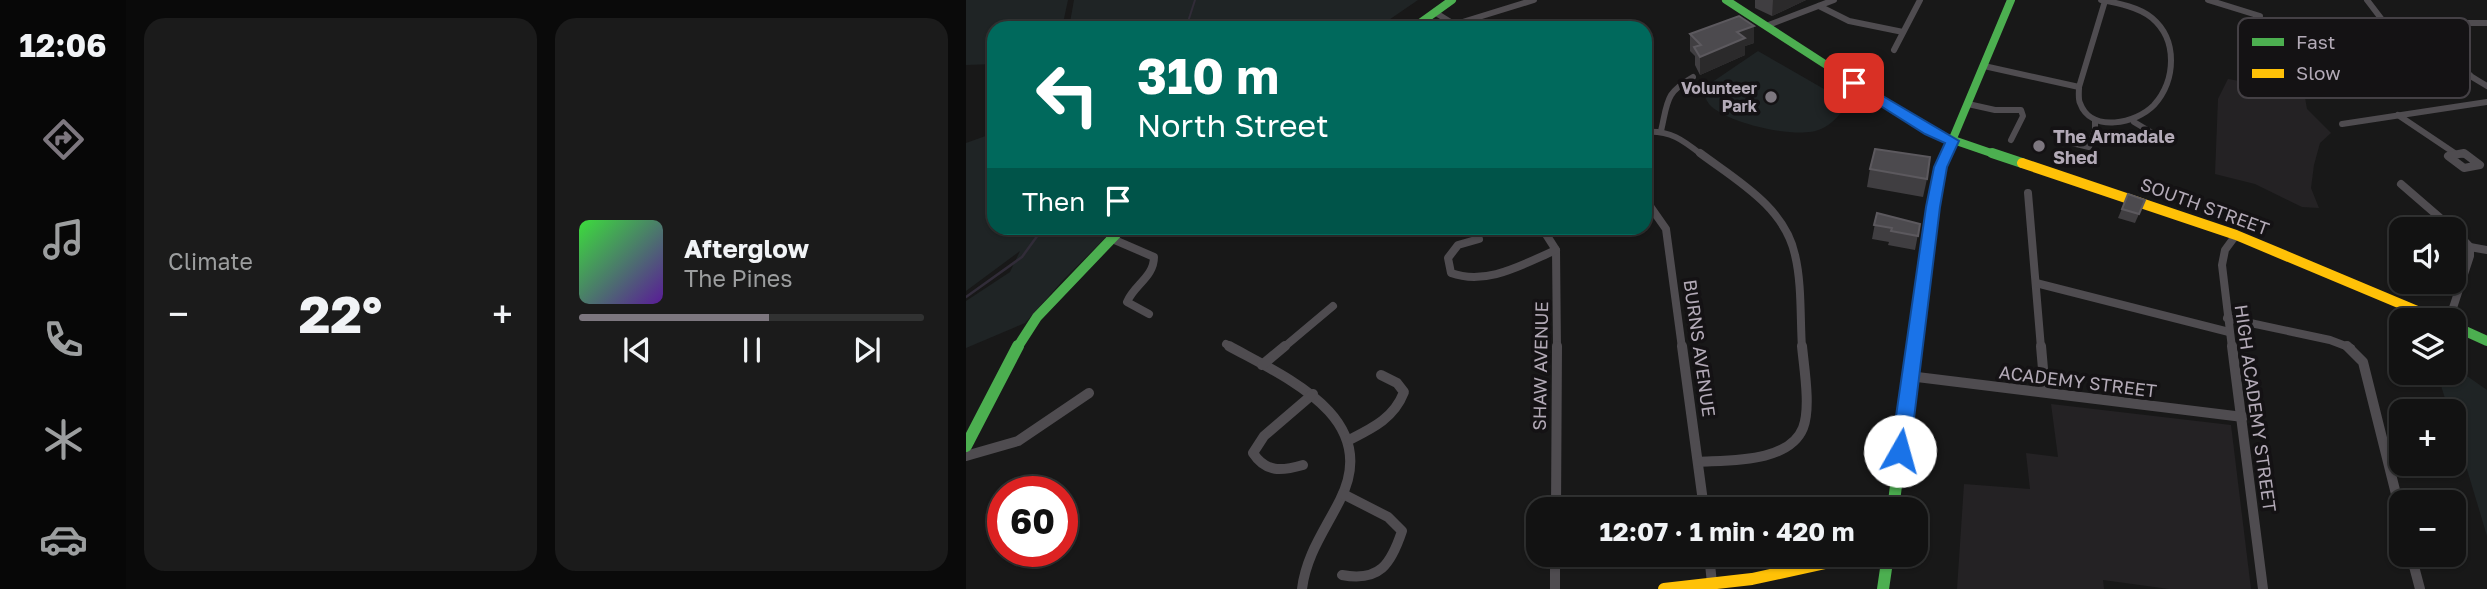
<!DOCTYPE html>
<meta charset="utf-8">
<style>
:root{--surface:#121212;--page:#1b1b1b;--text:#f1f3f6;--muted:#9c9e9f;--line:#313232;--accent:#7d777f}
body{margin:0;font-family:"Golos Text",sans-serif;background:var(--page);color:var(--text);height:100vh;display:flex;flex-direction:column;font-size:26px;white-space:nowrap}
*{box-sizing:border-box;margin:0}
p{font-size:23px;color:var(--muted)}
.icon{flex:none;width:38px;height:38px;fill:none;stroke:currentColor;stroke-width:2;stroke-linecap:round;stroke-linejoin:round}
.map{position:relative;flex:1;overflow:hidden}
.side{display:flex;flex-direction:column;gap:18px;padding:18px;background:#0a0a0a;width:840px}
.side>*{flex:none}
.hud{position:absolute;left:21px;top:21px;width:665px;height:214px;border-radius:21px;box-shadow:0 2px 5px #0004,0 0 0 2px var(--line);background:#00695c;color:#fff;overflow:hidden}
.tools{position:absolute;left:1423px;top:217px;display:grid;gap:14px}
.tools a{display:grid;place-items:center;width:77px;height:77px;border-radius:14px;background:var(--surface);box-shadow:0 2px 5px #0004,0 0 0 2px var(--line);font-size:35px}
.speed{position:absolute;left:21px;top:476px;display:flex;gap:14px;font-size:35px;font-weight:700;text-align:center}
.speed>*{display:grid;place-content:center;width:91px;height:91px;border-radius:50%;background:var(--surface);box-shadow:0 2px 5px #0004,0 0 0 2px var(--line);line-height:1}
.speed .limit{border:10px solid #d22;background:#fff;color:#111}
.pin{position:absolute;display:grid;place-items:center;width:60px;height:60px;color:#fff;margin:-30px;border-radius:14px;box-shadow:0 4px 10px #0006}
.me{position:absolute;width:77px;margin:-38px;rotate:7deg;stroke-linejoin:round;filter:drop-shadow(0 0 5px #0008)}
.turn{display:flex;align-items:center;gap:24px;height:147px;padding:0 35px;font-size:32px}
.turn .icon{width:91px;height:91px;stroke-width:2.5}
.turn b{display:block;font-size:49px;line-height:60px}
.then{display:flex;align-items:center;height:66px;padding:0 35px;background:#0003;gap:14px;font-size:26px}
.big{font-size:52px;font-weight:700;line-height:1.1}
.side .widget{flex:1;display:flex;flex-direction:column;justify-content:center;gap:10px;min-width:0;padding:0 24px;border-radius:21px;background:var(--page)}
.song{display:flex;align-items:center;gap:21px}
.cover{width:84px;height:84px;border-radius:10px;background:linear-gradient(135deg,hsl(120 70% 55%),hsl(270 70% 35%))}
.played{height:7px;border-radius:4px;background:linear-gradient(90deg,var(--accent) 55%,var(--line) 55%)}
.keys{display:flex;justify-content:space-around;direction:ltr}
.heat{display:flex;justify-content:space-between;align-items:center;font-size:38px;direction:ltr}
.side .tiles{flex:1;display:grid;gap:18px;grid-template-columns:repeat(2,1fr)}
.trip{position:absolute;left:560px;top:497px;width:402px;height:70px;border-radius:21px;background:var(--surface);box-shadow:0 2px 5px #0004,0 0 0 2px var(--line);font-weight:700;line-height:70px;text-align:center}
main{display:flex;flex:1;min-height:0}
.tab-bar{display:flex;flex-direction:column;width:126px;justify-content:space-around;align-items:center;background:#070707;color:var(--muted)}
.tab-bar .icon{width:49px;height:49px}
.tab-bar .selected{color:var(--accent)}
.tab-bar b{font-size:32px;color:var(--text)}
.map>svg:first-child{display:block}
</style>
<main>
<nav class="tab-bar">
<b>12:06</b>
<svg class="icon selected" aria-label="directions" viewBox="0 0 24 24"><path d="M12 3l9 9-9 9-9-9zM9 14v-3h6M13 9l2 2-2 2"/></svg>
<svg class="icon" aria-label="music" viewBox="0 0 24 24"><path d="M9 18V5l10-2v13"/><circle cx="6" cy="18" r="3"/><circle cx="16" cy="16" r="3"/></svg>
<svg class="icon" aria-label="phone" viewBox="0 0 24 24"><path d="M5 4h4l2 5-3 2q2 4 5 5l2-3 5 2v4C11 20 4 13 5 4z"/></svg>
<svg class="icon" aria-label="climate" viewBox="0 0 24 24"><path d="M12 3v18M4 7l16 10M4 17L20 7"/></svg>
<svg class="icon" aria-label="car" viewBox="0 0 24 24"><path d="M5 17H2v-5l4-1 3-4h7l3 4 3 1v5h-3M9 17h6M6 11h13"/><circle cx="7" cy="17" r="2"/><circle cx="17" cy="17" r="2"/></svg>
</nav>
<section class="side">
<div class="tiles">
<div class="widget"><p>Climate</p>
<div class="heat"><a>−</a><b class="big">22°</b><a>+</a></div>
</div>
<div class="widget">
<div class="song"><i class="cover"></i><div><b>Afterglow</b><p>The Pines</p></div></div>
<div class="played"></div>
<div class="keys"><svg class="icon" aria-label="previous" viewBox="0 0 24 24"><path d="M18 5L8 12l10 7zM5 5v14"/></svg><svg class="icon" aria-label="pause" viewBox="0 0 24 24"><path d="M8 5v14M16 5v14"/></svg><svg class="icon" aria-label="next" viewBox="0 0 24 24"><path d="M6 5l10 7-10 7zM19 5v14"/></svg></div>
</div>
</div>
</section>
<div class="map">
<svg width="1521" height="589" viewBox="0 0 1521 589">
<rect width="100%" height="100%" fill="#181818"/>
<!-- built -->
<g fill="#242224">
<polygon points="1262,79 1338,92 1341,109 1365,133 1354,143 1348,165 1345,188 1353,208 1336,207 1289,184 1249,174 1252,99"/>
<polygon points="1085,404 1265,425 1285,589 1203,589 1137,580 1138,589 991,589 998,484 1064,489 1060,453 1092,457"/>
</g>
<!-- green -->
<g fill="#1f2425">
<polygon points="0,0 102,0 96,28 28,28 28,64 0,65"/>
<polygon points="108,0 452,0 411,28 103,28"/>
<path d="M792,51L884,104C875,112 866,125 855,129C832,140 759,123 743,104C740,100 738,94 736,89Z"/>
<polygon points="28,133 28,228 149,228 98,279 59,323 0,348 0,301 44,272 54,251 0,291 0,143"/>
<polygon points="1488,367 1521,390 1521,536 1488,426 1488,411 1483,411 1471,373 1488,373"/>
</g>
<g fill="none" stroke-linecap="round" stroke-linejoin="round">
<!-- stream-far1 -->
<polyline stroke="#312c38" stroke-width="2" points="220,28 229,0"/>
<!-- stream -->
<polyline stroke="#312c38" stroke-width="2.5" points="0,297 56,257 77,228"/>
<!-- street-far2 -->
<g stroke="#4f4c50" stroke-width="6">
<polyline points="1242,0 1294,16"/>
<polyline points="1401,0 1427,34 1472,42"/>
<polyline points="853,6 883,21 937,32"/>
<polyline points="470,13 491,26"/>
<path d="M1521,23H1488L1474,33C1473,61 1500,73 1521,86"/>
<polyline points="490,24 568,0"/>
<polyline points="800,26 868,0"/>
<polyline points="928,50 954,0"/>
<polyline points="1018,66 1113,87 1139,1"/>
<polyline points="1457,82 1504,75"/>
<path d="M1113,87C1113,92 1112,99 1114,103C1125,134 1171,123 1188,105C1210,80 1212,40 1186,18C1173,7 1151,3 1135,0"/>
<polyline points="1002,104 1029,110 1055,110 1057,116 1045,140"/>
<polyline points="1432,115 1490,154"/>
<polyline points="1168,122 1198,140"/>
<polyline points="1376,124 1521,102"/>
<path d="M695,131C702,101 699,93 727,77"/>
<path d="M679,132C704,130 717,140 736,155"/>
<polyline points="1093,140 1123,147 1129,130 1129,120"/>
<polyline points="1490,154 1500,155"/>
<polyline points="1487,155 1490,154"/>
</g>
<!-- street-far1 -->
<g stroke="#4f4c50" stroke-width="8">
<path d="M734,153C770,180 819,207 829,255C836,284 834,318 836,348"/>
<polygon points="1498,153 1514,165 1498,168 1482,156"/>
<polyline points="1435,184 1487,229"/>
<polyline points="1062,193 1075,348"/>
<polyline points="679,199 700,229 716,348"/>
<polyline points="576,228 590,250 591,348"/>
<path d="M144,238L188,257C188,277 168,285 161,302L183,314"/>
<path d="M513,239L492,245L482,258L485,273C521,286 557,264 590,250"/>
<polyline points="1504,247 1521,250"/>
<polyline points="1070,283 1263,332"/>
<polyline points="1261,318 1364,340 1385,348"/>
<polyline points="1483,320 1504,256 1504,247 1488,230"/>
<polyline points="260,344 267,348"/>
<polyline points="317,348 367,306"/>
<polyline points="1266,348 1256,265 1259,250 1270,235"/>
</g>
<!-- street -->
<g stroke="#4f4c50" stroke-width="10">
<path d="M263,346C321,378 416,418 374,500C359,530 340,555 336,589"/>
<polyline points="716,346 738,509"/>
<polyline points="1075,346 1079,392"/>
<polyline points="1266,346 1297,589"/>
<polyline points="1381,346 1397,362 1435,514"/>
<polyline points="296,365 319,346"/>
<polyline points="943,376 1277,417"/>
<path d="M383,440C407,428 428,418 438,392L431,383L415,375"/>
<polyline points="0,456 52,441 123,393"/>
<path d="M732,462C763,460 823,463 837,428C845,408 838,368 836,346"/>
<path d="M337,465C316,471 300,473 287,453L298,436L347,394"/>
<polyline points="590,509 591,346"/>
<polyline points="589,555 589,589"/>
<polyline points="743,555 746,583"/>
<polyline points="1445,555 1454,589"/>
<path d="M376,575C414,582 425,564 436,531L422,517L377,494"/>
</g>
<!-- fast-far2 -->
<g stroke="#4caf50" stroke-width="8">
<polyline points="760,0 964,132 1031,155"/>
<polyline points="447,28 486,0"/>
<polyline points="980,155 1045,0"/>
</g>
<!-- fast-far1 -->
<g stroke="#4caf50" stroke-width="10">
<polyline points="1026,153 1056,163"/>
<polyline points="1488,326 1521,341"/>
<polyline points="51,348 71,317 156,228"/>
<polyline points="948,348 975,167 981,153"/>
</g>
<!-- fast -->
<g stroke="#4caf50" stroke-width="12">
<polyline points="0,446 52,346"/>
<polyline points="927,509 948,346"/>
<polyline points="917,589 922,555"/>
</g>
<!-- slow-far1 -->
<polyline stroke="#ffc107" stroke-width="10" points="1056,163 1270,235 1473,320"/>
<!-- slow -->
<polyline stroke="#ffc107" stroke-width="12" points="698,589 786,579 896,555"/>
</g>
<!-- wall -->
<g fill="#403e41">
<polygon points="789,0 840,0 806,16 789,8"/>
<polygon points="724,34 788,43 779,46 779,55 734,75 729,65 729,56 724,51"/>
<polygon points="904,169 961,179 957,197 901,187"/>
<polygon points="1162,194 1173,214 1169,223 1152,218"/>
<polygon points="911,213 954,224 949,250 922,245 923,242 906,239"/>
</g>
<!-- shaded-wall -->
<g fill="#2b2a2b">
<polygon points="807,0 840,0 806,16"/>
<polygon points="788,26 788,43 779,46 779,55 734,75 734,57 771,32"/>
</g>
<!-- building -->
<g fill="#4c4a4e" stroke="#5c595e" stroke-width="2">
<polygon points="773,16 788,26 771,32 779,38 734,57 728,47 735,45 724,34"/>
<polygon points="909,149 964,157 961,179 904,169"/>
<polygon points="1162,194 1179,200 1173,214 1156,209"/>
<polygon points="911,213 954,224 952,236 925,231 926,228 908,225"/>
</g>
<!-- route -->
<polygon fill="#1a73e8" stroke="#114b97" stroke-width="2" points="888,79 993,141 981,167 974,207 944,451 941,456 934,459 928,456 925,451 960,207 968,167 979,143 959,134 883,86 883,80"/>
<!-- markers -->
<g fill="#7d777f" stroke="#141214" stroke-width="2.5">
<circle cx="805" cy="97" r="7"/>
<circle cx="1073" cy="146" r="7"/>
</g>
<g text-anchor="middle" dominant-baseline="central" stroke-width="7" stroke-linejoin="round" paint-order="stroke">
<!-- far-poi labels -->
<g font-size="16" font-weight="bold" fill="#b3aab7" stroke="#141214" text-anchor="end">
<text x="791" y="88">Volunteer<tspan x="791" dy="18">Park</tspan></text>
</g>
<!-- poi labels -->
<g font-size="18" font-weight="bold" fill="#b3aab7" stroke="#141214" text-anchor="start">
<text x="1087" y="136">The Armadale<tspan x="1087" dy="21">Shed</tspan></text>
</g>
<!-- street labels -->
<g font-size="18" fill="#b3aab7" stroke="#141214">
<text transform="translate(1239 206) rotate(20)">SOUTH STREET</text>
<text transform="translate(734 348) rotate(82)">BURNS AVENUE</text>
<text transform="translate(574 366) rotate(-89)">SHAW AVENUE</text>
<text transform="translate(1112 381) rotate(7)">ACADEMY STREET</text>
<text transform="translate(1290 408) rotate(82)">HIGH ACADEMY STREET</text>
</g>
</g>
<!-- legend -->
<rect x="1272" y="18" width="232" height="80" rx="10" fill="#141214" stroke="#444045" stroke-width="2"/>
<rect x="1286" y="38" width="32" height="8" fill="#4caf50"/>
<rect x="1286" y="69" width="32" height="9" fill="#ffc107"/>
<g font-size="19" fill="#b3aab7">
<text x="1330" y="49">Fast</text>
<text x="1330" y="80">Slow</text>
</g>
</svg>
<div class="tools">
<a><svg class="icon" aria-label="sound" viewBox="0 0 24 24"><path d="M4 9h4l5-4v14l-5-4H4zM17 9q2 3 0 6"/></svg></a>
<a><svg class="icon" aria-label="layers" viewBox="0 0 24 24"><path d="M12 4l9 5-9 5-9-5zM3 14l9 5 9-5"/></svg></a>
<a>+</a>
<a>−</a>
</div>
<div class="speed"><div class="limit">60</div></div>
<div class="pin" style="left:888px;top:83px;background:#d93025"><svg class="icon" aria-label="arrive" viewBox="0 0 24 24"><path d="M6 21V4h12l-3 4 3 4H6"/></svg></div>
<svg class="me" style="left:934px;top:451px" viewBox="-20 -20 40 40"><circle r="19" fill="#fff"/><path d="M0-13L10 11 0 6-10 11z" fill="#1a73e8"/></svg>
<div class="trip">12:07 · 1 min · 420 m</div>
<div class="hud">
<div class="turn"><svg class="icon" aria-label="left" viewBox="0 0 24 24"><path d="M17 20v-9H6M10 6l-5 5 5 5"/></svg><div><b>310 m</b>North Street</div></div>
<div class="then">Then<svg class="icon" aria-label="arrive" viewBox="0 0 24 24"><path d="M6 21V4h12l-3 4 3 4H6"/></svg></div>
</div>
</div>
</main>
